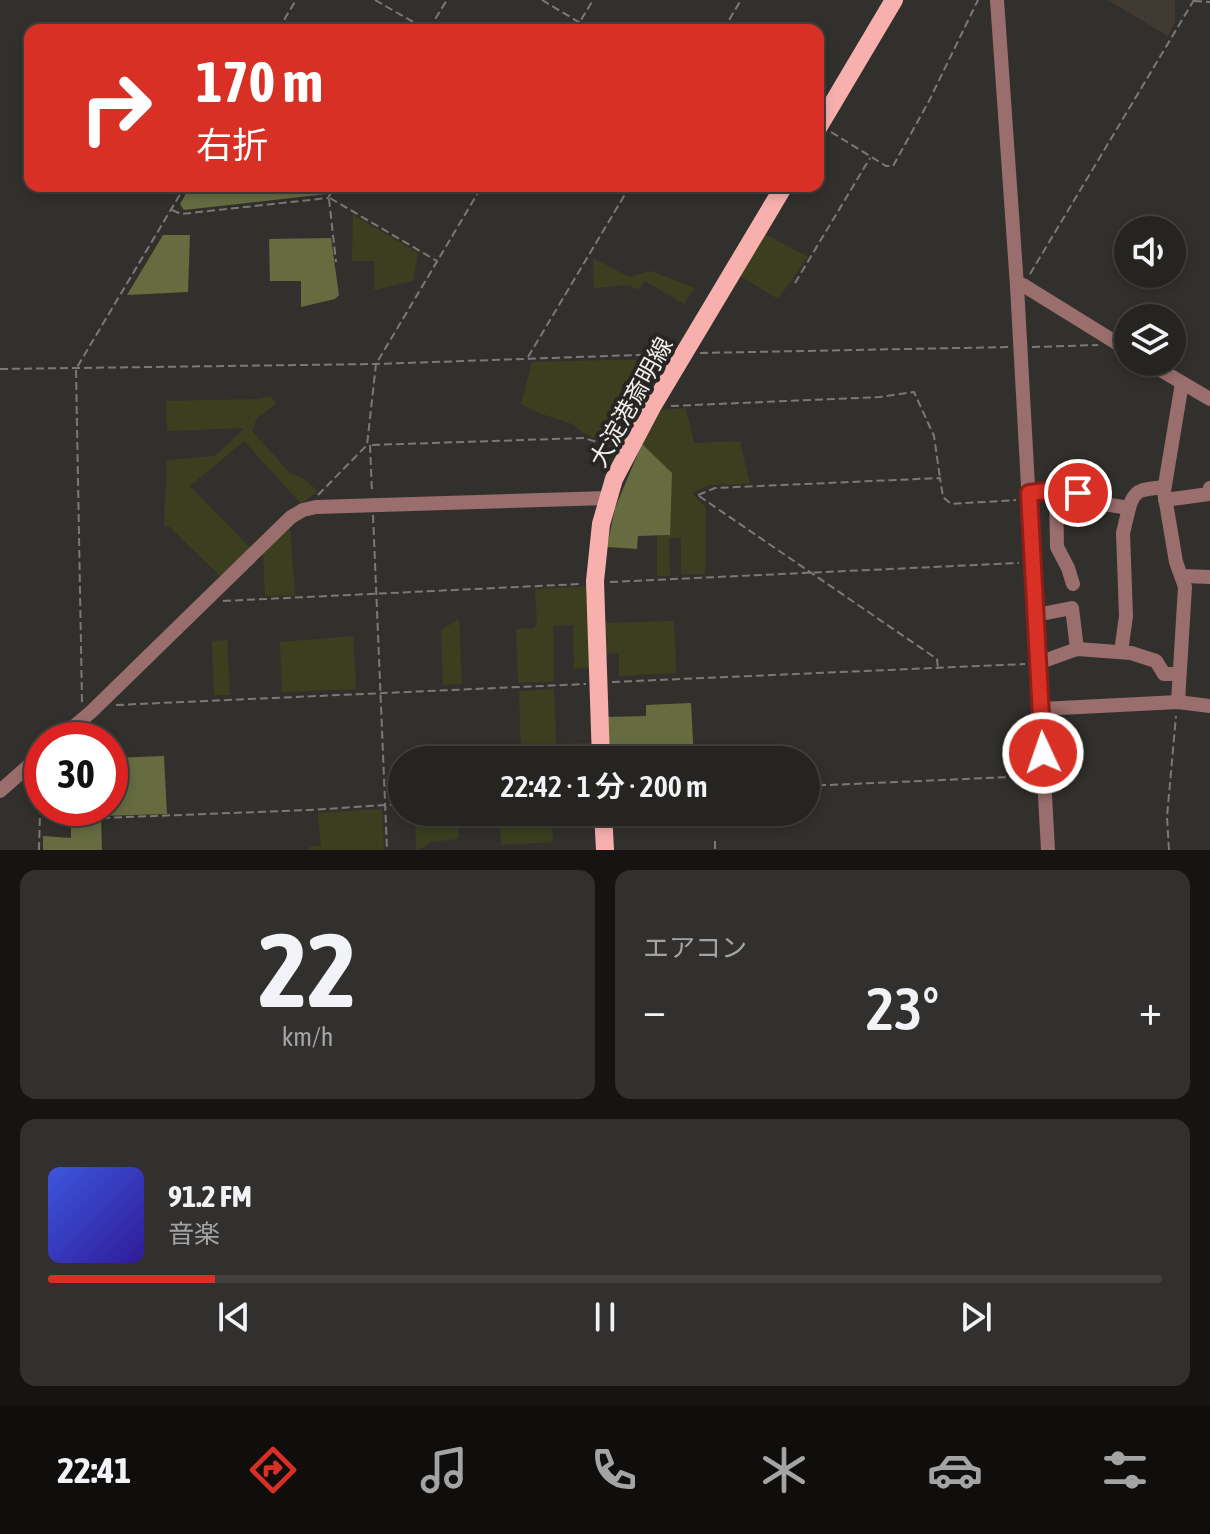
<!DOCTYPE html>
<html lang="ja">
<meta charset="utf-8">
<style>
:root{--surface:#262421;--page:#32302e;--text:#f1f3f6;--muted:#a4a4a5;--line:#42413f;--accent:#d93025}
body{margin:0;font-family:"Asap Condensed","Noto Sans JP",sans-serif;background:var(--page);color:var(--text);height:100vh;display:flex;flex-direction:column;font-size:30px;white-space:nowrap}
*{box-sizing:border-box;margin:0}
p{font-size:26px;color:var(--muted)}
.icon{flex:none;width:44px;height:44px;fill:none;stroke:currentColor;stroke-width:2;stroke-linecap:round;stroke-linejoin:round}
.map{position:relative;height:850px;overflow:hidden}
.drawer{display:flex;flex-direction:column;gap:20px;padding:20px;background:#151412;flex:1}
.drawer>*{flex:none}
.banner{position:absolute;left:24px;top:24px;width:800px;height:168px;border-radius:16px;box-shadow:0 4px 12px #0003,0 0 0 2px var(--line);background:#d93025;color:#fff;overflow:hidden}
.buttons{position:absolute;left:1114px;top:216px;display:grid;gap:16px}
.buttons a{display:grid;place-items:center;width:72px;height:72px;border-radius:50%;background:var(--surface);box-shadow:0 4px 12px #0003,0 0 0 2px var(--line);font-size:40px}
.speed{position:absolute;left:24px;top:722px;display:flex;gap:16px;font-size:40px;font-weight:700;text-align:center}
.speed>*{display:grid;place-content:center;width:104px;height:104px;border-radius:50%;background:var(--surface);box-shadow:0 4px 12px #0003,0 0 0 2px var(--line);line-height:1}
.speed .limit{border:12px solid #d22;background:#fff;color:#111}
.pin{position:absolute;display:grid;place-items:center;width:68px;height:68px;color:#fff;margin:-34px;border:4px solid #fff;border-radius:50%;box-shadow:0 2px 8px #0007}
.me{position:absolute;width:88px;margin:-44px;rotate:357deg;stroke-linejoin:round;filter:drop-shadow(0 0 6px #0008)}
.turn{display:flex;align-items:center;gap:28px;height:168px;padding:0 40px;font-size:36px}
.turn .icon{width:104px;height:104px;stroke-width:2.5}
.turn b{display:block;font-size:56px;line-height:68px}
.big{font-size:60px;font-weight:600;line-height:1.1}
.drawer .card{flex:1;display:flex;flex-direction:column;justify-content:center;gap:12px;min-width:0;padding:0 28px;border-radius:16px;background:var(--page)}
.drawer .dial{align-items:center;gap:0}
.dial b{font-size:104px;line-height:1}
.song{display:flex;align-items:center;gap:24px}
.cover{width:96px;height:96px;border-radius:12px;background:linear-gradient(135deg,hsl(230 70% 55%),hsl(250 70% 35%))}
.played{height:8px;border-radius:4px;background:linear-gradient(90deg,var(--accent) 15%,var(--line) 15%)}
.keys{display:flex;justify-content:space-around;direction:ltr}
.heat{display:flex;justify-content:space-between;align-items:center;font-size:44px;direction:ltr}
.drawer .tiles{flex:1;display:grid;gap:20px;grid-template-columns:1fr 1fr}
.card:last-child{grid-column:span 2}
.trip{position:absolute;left:388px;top:746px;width:432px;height:80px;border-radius:40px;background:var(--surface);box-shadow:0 4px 12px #0003,0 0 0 2px var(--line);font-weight:600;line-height:80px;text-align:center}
.dock{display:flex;height:128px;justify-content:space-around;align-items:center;background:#0f0e0d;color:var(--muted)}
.dock .icon{width:56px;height:56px}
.dock .on{color:var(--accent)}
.dock b{font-size:36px;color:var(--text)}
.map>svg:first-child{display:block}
</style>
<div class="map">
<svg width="1210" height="850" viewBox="0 0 1210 850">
<rect width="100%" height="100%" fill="#32302c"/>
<!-- built -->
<polygon fill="#413a32" points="1108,0 1175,0 1175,22 1168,36"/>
<!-- green -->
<g fill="#3b3f20">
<polygon points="353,215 418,253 413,281 374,290 374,261 352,261"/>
<polygon points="765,234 808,257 778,299 740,276"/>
<polygon points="593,258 629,277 651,271 694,288 684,304 645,281 638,290 629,285 594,288"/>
<polygon points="613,360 646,360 624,394 646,405 619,447 587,435 572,424 536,412 521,404 532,362"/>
<polygon points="271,396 276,404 257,418 252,431 291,474 303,478 318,491 301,504 244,441 190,486 250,548 220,576 170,527 164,525 167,460 215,456 244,428 167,431 166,401 257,399"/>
<polygon points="686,408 694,443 740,441 750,484 709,485 692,493 706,508 705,574 681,574 681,538 669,538 670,576 657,576 657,536 669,535 642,444 661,410"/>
<polygon points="290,528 295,595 265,596 263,553"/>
<polygon points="590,586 591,667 574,669 573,625 553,626 554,681 518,683 516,629 533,628 537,624 535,589"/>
<polygon points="459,619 462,684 443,685 441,630"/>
<polygon points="674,621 676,673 619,676 619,653 604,654 604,623"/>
<polygon points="353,636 356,689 282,692 280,642"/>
<polygon points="227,640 230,695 214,695 212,641"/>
<polygon points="554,689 556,744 594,743 595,760 551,760 550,756 521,757 519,691"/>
<polygon points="382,809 384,850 309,850 309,847 321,845 318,813"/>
<polygon points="415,812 458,812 459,839 431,842 425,847 416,850"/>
<polygon points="500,812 548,812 552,818 553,842 501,845"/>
</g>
<!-- forest -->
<g fill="#666c40">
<polygon points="213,186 332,186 327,194 184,210 180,204 189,188"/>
<polygon points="163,235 190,235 188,292 127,295"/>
<polygon points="331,238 339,295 335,299 301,307 301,281 270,281 269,239"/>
<polygon points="642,444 672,473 670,535 638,536 637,549 607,547 615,508"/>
<polygon points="691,703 694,760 609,760 607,717 646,716 646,705"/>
<polygon points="164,756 167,814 101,816 102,850 43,850 43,836 71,838 71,808 110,808 110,758"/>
</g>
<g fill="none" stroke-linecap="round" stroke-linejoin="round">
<!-- path -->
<g stroke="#7b7976" stroke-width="2" stroke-dasharray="8 4" stroke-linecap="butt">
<polyline points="375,0 427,30"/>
<polyline points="542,0 592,30"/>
<polyline points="1194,1 1210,2"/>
<polyline points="429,29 447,0"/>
<polyline points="278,30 296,0"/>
<polyline points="575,30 593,0"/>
<polyline points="723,30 741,0"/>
<polyline points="831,132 886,166 893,166 929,101 978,0"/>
<polyline points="330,198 437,261"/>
<polyline points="329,199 336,262"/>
<polyline points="172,210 181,214 328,198 335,186"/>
<polyline points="1030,274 1194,0"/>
<polyline points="795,283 870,158"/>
<polyline points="1032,347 1098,345"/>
<polyline points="700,353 1010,347"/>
<polyline points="528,357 630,186"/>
<polyline points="0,369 376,364 666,354"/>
<polyline points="671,406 880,397 914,392 934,436 940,478"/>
<polyline points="370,445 372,493"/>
<polyline points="372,445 584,438 616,448"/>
<polyline points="318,495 367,445 376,364 482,186"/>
<polyline points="698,495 715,488 940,478 943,497 951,504 1016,500"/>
<polyline points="699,496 937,659 938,668"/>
<polyline points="373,515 387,850"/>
<polyline points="610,582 1019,563"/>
<polyline points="223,601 580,584"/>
<polyline points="612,682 1025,664"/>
<polyline points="82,702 76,369 185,186"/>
<polyline points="116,705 586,684"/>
<polyline points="806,786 1033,776"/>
<polyline points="102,818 309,810 402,804"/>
<polyline points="715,841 715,850"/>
<polyline points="39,850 41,771"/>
<polyline points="1169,850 1167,817 1176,716"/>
</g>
<!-- minor -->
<g stroke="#9a6e6c" stroke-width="14">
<polyline points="997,0 1017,286 1048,850"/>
<polyline points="1017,286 1023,285 1128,350"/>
<polyline points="1147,362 1210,399"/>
<polyline points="1056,490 1057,547 1068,568 1073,584"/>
<path d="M1029,493L1063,489L1078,493L1091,502L1129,508C1135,486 1145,490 1164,487"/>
<polyline points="1165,500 1209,494 1210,488"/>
<polyline points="1183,576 1210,577"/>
<polyline points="1036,615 1072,608 1077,649"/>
<polyline points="1121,652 1126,616 1123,533 1129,508"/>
<polyline points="1038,663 1077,649 1131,653 1156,661 1164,674 1179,674"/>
<polyline points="1178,702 1185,587 1176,562 1164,491 1182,383"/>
<polyline points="1041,709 1178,702 1210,706"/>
<polyline points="58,740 91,712 291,517 303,510 316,507 608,498"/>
<polyline points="0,791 42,754"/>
</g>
<!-- major -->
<g stroke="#f8b0ae" stroke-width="18">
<polyline points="818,128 894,0"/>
<polyline points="601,760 595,581 601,524 614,479 652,407 784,186"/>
<polyline points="603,812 605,850"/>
</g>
</g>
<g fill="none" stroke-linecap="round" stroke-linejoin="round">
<!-- route casing -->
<g stroke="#8d1f18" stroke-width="20">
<polyline id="route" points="1043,753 1029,493 1063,489 1078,493"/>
</g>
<!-- route -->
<use href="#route" stroke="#d93025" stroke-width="14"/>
</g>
<g text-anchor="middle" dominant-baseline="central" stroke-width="8" stroke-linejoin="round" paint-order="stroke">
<!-- street labels -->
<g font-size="24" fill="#f2f0ee" stroke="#282622">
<text transform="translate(631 402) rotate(-61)">大淀港斎明線</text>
</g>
</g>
</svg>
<div class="buttons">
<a><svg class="icon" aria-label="sound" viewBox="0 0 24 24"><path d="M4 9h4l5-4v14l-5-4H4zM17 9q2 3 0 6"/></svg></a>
<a><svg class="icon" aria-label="layers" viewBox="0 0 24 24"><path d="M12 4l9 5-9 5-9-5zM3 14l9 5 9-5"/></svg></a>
</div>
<div class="speed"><div class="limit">30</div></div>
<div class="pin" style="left:1078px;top:493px;background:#d93025"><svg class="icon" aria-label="arrive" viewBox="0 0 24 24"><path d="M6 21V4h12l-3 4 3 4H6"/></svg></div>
<svg class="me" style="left:1043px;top:753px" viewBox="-20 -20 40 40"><circle r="17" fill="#d93025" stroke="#fff" stroke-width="3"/><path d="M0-11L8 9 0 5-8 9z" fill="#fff"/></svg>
<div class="trip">22:42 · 1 分 · 200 m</div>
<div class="banner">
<div class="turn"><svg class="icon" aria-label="right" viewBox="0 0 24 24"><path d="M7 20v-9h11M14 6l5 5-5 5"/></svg><div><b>170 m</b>右折</div></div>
</div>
</div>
<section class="drawer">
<div class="tiles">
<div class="card dial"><b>22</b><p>km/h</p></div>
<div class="card"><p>エアコン</p>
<div class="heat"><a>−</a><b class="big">23°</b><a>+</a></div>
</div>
<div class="card">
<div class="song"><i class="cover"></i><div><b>91.2 FM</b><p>音楽</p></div></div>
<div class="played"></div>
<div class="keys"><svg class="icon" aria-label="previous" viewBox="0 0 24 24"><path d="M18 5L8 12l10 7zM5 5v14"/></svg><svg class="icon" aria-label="pause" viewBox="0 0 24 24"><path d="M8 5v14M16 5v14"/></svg><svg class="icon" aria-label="next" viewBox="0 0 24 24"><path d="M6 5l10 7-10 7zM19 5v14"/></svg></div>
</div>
</div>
</section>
<nav class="dock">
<b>22:41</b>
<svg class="icon on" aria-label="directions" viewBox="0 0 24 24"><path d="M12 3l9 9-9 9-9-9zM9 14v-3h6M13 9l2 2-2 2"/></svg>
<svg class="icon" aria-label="music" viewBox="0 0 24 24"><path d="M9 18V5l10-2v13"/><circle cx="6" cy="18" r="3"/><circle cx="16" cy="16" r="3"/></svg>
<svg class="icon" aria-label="phone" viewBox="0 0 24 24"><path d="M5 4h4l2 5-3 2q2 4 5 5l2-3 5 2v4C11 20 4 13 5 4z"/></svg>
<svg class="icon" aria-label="climate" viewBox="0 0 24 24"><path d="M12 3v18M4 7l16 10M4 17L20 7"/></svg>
<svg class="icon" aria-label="car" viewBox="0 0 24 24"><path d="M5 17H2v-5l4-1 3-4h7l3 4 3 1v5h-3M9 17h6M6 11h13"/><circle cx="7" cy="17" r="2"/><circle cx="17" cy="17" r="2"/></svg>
<svg class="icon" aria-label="filters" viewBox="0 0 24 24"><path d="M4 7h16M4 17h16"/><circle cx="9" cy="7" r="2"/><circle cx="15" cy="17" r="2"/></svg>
</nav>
